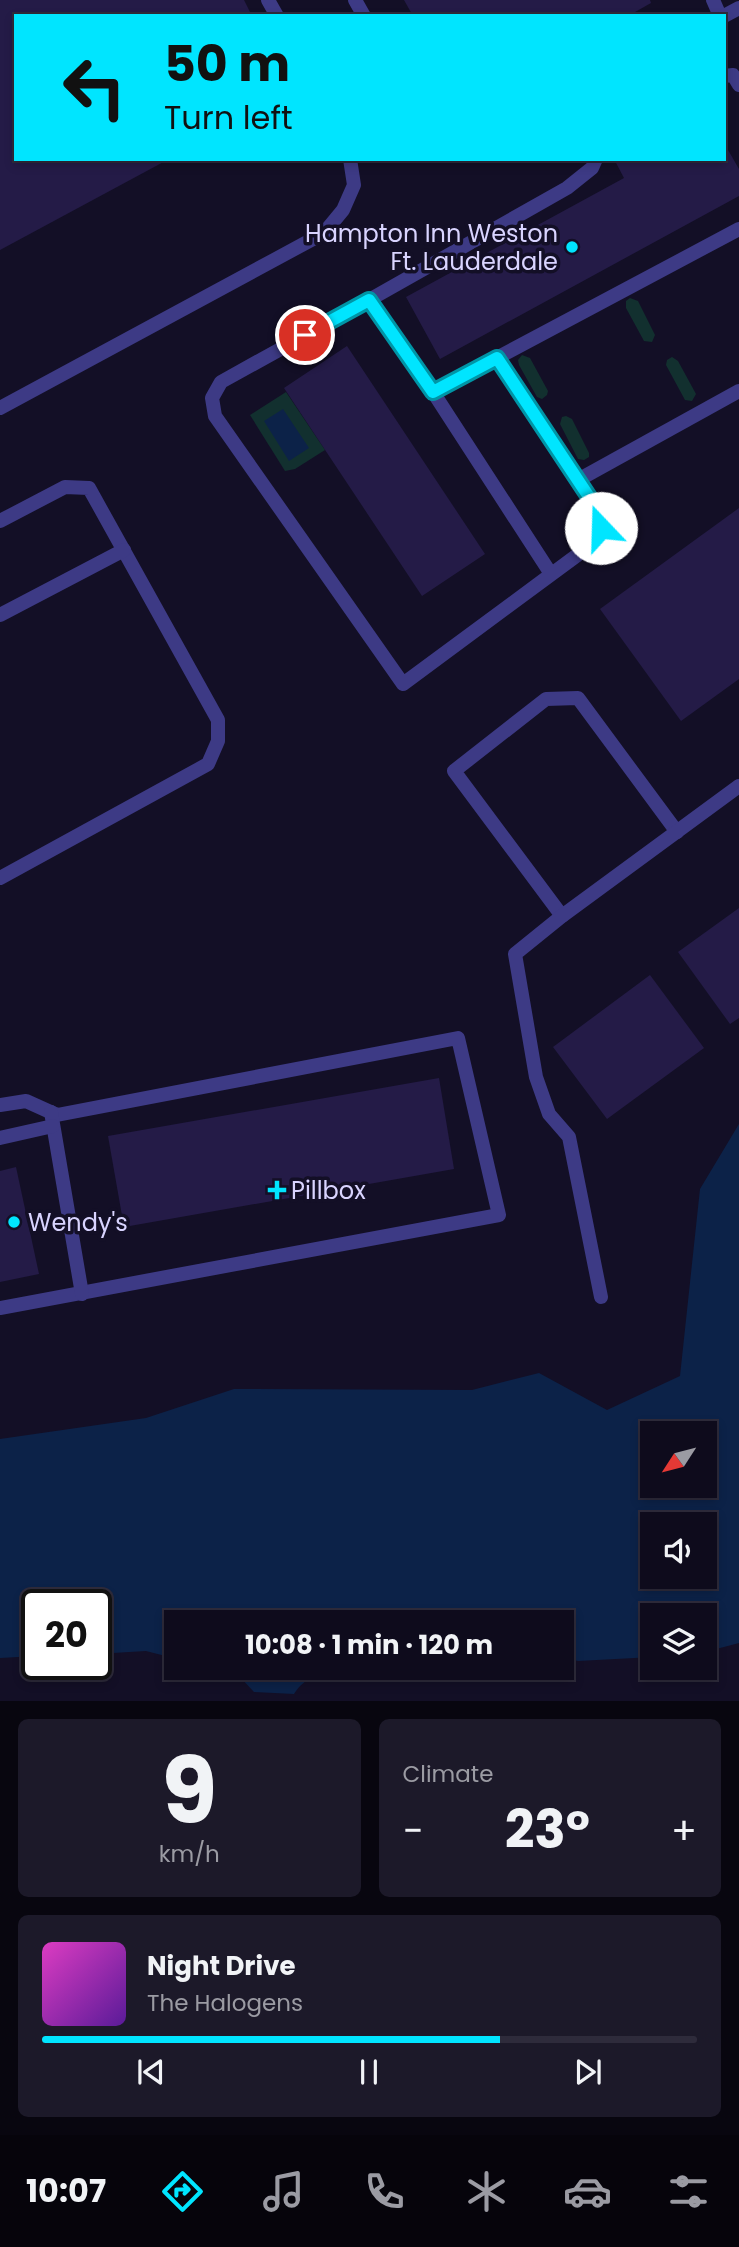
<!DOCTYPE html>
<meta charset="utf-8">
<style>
:root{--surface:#0e0b1c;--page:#1c1929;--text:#f1f3f6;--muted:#9b9ba3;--line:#2e2b3b;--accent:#00e5ff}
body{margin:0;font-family:Poppins,sans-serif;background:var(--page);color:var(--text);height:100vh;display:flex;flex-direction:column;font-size:26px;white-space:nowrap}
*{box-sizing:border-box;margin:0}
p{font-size:23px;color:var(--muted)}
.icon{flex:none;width:38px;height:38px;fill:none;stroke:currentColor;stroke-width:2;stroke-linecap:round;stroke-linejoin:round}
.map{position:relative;height:1701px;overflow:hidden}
.side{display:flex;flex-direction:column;gap:18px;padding:18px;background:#08060f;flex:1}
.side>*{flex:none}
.banner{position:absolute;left:14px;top:14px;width:712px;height:147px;border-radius:0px;box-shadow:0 4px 10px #0003,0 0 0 2px var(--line);background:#00e5ff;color:#111;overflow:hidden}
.needle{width:46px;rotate:234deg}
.buttons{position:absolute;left:640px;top:1421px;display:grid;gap:14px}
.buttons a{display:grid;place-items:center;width:77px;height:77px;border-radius:0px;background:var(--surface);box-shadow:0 4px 10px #0003,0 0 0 2px var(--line);font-size:35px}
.speed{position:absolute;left:21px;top:1589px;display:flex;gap:14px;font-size:35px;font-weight:700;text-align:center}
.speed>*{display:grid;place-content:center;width:91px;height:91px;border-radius:50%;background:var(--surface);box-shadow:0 4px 10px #0003,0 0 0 2px var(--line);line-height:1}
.speed .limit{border:4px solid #111;border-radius:10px;background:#fff;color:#111}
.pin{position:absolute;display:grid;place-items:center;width:60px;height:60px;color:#fff;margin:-30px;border:4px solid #fff;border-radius:50%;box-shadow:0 2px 7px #0007}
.me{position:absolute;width:77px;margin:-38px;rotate:339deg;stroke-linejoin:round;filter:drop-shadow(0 0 5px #0008)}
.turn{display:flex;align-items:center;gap:24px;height:147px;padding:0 35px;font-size:32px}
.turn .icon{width:91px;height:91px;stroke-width:2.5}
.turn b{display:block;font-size:49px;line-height:60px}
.big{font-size:52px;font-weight:700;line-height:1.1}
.side .card{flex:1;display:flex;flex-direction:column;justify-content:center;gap:10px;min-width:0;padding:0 24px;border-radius:10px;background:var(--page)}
.side .dial{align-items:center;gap:0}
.dial b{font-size:91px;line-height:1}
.song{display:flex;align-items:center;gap:21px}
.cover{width:84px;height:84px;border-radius:10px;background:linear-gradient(135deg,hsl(310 70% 55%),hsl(270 70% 35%))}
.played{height:7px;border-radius:4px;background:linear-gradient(90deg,var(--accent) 70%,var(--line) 70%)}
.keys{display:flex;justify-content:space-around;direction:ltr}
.heat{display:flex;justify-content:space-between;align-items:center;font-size:38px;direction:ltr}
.side .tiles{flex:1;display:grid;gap:18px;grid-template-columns:1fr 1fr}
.card:last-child{grid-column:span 2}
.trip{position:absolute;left:164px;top:1610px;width:410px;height:70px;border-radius:0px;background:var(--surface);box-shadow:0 4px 10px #0003,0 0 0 2px var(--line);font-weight:700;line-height:70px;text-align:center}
.tab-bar{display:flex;height:112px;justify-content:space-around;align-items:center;background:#06040b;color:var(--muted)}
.tab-bar .icon{width:49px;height:49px}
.tab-bar .active{color:var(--accent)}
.tab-bar b{font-size:32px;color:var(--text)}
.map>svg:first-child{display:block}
</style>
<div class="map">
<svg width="739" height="1701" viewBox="0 0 739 1701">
<rect width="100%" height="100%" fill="#130f26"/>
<!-- green -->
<g fill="#12302f">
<polygon points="630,298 638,301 655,335 652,342 644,341 626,308 626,301"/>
<polygon points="522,355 530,358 548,391 547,395 542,399 537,397 519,365 518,360"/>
<polygon points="672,357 678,361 696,394 692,401 685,400 666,365 667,360"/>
<polygon points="286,392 325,450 295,469 285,471 250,415"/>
<polygon points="566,416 572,419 589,453 589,457 584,460 578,459 560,424 562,417"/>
</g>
<!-- water -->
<g fill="#0c2248" fill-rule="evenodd">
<polygon points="283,409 309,448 289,461 264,421"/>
<path d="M739,1124V1643L705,1652V1615H653V1657L578,1661L562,1657V1622H177V1659L146,1651L96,1654V1605H37V1656L0,1658V1439L146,1418L234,1389L472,1390L539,1373L607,1410L680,1376L700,1189ZM653,1433H705V1486H653ZM653,1524H705V1577H653Z"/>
<path d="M216,1668H337C319,1673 304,1678 294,1694L254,1692L239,1676Z"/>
</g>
<!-- building -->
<g fill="#241b47">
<polygon points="0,0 244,0 252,16 16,16 16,159 169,159 0,250"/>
<polygon points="404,0 650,0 651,3 628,16 413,16"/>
<polygon points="724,143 739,169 739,196 440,359 406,297 624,178 614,159 724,159"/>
<polygon points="347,346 485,554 422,596 284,388"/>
<polygon points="739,508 739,679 681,721 600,609"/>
<polygon points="739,908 739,1018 730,1024 678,952"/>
<polygon points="650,975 704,1048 607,1119 553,1047"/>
<polygon points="439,1078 454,1169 124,1227 108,1136"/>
<polygon points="16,1167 39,1274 0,1282 0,1171"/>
</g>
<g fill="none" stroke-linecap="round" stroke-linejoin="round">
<!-- lane -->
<g stroke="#3d3a85" stroke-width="14">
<polyline points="268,0 277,16"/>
<polyline points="355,0 364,16"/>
<polyline points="713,0 720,16"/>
<polyline points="724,16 739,8"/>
<polyline points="724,76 733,75 739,85"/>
<polyline points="369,300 567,188 592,168 596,159"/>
<polyline points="497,358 599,512 601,528 595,542 403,684 215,416 212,398 221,382 369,300 433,392 551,574"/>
<polyline points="433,392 739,229"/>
<polyline points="0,408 324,233 343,210 354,185 350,159"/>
<polyline points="578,480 739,391"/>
<polyline points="0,521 65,487 89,488 218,720 218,741 208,764 0,878"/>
<polyline points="0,615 124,550"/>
<polyline points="562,916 454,771 546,699 578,698 677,832"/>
<polyline points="0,1105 26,1101 57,1115 458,1038 499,1215 0,1308"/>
<polyline points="51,1112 82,1294"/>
<polyline points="0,1138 53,1126"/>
<polyline points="601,1297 569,1137 549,1114 536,1077 515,954 562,916 739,786"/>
</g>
</g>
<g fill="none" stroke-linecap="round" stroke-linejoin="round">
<!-- route casing -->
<g stroke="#0095a6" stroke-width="18">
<polyline id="route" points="305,335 369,300 433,392 497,358 599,512 601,528"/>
</g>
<!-- route -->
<use href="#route" stroke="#00e5ff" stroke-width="12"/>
</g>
<!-- markers -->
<g fill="#00e5ff" stroke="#130f26" stroke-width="2.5">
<circle cx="572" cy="247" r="7"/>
<path d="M273.5 1179.5h7v7h7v7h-7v7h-7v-7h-7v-7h7z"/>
<circle cx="14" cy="1222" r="7"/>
</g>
<g text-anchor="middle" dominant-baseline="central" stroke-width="7" stroke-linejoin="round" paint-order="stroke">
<!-- poi labels -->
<g font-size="24" fill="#d9d4ff" stroke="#130f26" text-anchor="start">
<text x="558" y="233" text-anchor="end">Hampton Inn Weston<tspan x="558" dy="28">Ft. Lauderdale</tspan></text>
<text x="291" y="1190">Pillbox</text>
<text x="28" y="1222">Wendy's</text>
</g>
</g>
</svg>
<div class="buttons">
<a><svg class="needle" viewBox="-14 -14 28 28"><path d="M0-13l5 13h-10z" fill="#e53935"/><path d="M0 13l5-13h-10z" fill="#9b9ba3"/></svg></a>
<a><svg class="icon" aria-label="sound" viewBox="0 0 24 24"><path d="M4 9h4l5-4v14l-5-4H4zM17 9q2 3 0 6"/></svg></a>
<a><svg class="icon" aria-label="layers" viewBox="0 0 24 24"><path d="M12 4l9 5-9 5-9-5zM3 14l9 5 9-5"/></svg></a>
</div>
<div class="speed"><div class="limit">20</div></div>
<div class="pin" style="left:305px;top:335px;background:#d93025"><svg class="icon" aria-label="arrive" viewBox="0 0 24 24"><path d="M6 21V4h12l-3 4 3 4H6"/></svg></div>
<svg class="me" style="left:601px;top:528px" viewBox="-20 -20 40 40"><circle r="19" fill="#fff"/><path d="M0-13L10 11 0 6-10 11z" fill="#00e5ff"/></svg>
<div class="trip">10:08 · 1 min · 120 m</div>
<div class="banner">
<div class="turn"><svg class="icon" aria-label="left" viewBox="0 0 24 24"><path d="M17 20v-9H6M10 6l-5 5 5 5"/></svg><div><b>50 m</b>Turn left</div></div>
</div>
</div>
<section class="side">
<div class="tiles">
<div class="card dial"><b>9</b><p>km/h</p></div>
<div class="card"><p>Climate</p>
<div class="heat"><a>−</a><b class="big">23°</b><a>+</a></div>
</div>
<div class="card">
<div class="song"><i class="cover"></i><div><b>Night Drive</b><p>The Halogens</p></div></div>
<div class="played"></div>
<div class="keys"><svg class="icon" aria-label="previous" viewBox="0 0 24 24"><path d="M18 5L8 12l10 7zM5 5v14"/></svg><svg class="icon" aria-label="pause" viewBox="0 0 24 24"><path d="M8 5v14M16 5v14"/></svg><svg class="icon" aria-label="next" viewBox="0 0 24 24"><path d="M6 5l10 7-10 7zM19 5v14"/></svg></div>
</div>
</div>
</section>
<nav class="tab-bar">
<b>10:07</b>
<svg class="icon active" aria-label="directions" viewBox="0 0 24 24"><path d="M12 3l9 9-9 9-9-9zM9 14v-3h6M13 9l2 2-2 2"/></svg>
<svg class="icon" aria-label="music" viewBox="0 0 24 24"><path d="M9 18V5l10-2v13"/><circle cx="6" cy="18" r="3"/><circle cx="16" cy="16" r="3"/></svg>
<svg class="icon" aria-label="phone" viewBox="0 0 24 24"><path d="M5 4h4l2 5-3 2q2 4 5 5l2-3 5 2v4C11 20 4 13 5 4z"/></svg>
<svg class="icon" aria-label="climate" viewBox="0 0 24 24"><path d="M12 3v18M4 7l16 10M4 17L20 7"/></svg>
<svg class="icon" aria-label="car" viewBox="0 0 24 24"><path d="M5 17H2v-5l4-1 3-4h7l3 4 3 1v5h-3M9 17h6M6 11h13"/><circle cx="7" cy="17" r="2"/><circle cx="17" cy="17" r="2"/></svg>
<svg class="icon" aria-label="filters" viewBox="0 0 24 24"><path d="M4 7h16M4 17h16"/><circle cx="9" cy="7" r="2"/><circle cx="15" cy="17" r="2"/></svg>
</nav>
